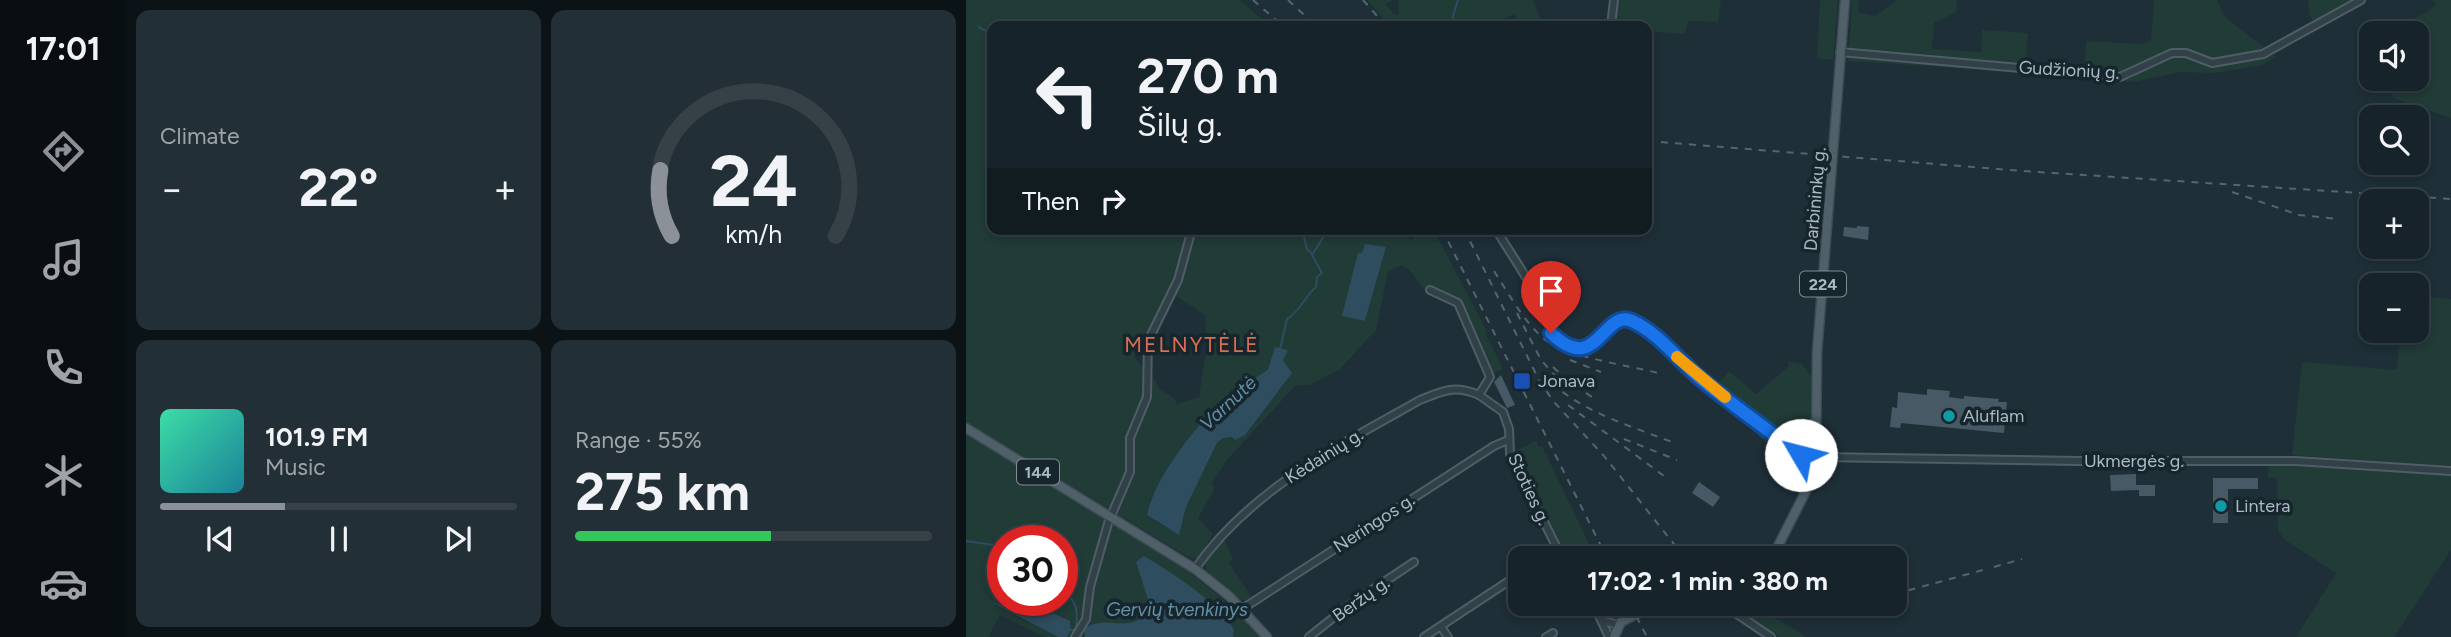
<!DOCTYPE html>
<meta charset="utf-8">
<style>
:root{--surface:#16232a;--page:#232f36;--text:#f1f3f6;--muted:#9ea4a8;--line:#354047;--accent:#8c9099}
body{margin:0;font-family:Figtree,sans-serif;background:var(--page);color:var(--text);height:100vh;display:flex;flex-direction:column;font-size:26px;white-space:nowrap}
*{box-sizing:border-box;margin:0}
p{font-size:23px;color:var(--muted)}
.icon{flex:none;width:38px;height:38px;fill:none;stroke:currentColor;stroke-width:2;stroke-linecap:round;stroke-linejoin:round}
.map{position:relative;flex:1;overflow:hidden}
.sheet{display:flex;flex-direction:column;gap:10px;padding:10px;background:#0c1317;width:840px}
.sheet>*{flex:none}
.hud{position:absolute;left:21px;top:21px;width:665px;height:214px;border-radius:14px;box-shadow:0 4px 10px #0003,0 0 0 2px var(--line);background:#16232a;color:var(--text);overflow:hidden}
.fabs{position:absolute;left:1393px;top:21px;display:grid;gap:14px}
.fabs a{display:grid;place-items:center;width:70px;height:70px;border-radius:14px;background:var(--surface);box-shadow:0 4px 10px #0003,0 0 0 2px var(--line);font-size:35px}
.speed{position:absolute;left:21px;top:525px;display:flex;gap:14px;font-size:35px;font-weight:700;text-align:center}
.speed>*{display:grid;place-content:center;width:91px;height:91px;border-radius:50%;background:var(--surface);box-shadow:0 4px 10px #0003,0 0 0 2px var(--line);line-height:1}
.speed .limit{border:10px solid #d22;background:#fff;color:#111}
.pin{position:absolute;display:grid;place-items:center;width:60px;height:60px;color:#fff;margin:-72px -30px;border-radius:50% 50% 50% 0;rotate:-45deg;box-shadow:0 0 7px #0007}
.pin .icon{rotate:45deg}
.me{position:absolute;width:77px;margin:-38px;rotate:307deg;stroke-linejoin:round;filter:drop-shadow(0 0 5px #0008)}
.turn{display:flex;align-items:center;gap:24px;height:147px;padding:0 35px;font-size:32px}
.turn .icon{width:91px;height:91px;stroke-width:2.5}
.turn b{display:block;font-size:49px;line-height:60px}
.then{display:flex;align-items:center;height:66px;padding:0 35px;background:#0003;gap:14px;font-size:26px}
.big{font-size:52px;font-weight:700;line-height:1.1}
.sheet .widget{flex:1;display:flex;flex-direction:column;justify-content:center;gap:10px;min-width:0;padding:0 24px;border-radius:14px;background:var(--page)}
.sheet .dial{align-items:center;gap:0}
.dial svg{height:182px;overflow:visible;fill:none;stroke:var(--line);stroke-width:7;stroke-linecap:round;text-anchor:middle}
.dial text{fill:var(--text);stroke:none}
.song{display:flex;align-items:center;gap:21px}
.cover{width:84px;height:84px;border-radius:10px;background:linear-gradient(135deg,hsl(160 70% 55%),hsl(190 70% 35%))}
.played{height:7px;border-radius:4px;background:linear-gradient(90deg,var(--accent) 35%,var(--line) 35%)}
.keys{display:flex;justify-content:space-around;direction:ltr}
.heat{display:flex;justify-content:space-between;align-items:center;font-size:38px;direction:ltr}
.charge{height:10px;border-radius:5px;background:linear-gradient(90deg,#34c759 55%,var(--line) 0)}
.sheet .tiles{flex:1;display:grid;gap:10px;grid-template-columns:repeat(2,1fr)}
.trip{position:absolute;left:542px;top:546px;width:399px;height:70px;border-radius:14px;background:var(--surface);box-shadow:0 4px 10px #0003,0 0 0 2px var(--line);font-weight:700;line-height:70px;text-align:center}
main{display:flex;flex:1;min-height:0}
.dock{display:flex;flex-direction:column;width:126px;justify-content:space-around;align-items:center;background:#090e11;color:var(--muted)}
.dock .icon{width:49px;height:49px}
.dock .on{color:var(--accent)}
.dock b{font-size:32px;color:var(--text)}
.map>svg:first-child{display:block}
</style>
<main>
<nav class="dock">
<b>17:01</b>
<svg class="icon on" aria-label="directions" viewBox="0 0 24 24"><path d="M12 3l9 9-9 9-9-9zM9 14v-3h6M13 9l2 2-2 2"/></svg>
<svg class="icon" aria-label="music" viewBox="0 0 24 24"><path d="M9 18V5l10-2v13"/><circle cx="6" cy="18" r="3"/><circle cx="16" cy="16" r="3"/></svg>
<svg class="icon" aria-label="phone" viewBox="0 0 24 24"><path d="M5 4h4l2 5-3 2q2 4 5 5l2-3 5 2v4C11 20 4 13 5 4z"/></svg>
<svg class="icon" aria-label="climate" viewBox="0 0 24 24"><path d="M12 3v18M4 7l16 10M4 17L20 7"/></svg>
<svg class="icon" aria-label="car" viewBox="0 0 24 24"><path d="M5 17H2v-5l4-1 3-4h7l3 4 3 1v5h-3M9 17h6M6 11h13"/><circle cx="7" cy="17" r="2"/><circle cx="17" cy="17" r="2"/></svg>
</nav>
<section class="sheet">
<div class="tiles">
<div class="widget"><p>Climate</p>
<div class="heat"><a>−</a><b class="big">22°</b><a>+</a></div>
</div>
<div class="widget dial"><svg viewBox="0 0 100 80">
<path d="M14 69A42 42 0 1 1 86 69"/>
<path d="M14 69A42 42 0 0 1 9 40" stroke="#8c9099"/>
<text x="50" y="56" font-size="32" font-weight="700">24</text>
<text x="50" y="72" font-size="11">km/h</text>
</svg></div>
<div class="widget">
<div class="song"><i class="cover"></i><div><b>101.9 FM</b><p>Music</p></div></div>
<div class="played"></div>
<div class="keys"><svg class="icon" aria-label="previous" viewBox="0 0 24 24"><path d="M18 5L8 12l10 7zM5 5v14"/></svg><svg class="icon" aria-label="pause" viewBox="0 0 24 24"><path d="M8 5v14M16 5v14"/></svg><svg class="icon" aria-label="next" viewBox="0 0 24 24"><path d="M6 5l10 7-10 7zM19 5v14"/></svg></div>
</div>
<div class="widget"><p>Range · 55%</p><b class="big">275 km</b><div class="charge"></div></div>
</div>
</section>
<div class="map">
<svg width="1485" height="637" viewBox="0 0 1485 637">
<rect width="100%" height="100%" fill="#1e2f38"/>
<!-- green -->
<g fill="#213b37" fill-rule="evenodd">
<path d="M0,0H274L304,26H26V229H437L444,240L462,229H467L521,331L519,332L537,369L522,376L492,307C481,296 470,300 460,291C451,282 448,272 436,265L422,271L410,330L373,370L344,385H330L261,460L246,483L249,488L232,518L247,534L233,557L226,559L0,423ZM420,247L399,321L396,253ZM210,296L239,315L241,344L233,397L211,404L207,397L193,389L189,380L168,357C173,339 193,316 203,298ZM321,349L317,360L326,373L279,435L257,438L251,443L220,507L213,534L190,522L183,502L203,466L277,384L295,375Z"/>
<polygon points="401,0 427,0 419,4 428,14 432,15 433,2 430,0 567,0 577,26 553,26 548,14 524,26 424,26"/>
<polygon points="646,0 755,0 752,22 722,21 719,34 681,31 681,26 644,26"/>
<polygon points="854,0 872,0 867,60 851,58"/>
<polygon points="886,0 893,0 892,12 909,16 931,0 991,0 990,12 968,23 966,49 1015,52 1016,30 1062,33 1059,72 882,61"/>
<polygon points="1188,0 1251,0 1259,17 1310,57 1296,65 1250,73 1215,72 1167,82 1118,78 1120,41 1177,44 1185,40"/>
<polygon points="1342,0 1387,0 1349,23 1343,15"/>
<path d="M1468,0H1485V118L1427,98L1424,79H1451V33L1426,31C1439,18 1459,18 1470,4Z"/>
<polygon points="1451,296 1485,299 1485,467 1326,455 1336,362 1430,370 1436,331 1451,331"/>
<polygon points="822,361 836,364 845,376 846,438 845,449 837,461 842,471 834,491 807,476 815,460 778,420 745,392 763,371 790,394 823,366"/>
<path d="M0,433C102,494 213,550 296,637H101L99,618C77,610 56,615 34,603L29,605L92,637H79L34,615L22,637H0ZM37,541H96V600H37Z"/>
<polygon points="570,441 573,447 576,446 630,558 604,558 590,539 546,452"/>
<polygon points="1304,464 1485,474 1485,550 1428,637 1330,637 1370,573 1319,540 1312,531 1311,478 1301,477"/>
<polygon points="255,538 258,539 267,558 263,563 285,596 281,600 273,600 240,570 240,560"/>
<path d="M763,604C792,604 816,622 840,637H814Z"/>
</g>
<!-- water -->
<g fill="#2e4d5e">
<polygon points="399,244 420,247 399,321 376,316 392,253 396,253"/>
<path d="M309,347L322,350L317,360L326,373L279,435L269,440L266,437L257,438L251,443L220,507L213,535L181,515C188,476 236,418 266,392C277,382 291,379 302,369Z"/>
<path d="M178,556C210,576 247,598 268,629L267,637H119L118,629C142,612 162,637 185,609L170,562Z"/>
<polygon points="23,601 54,612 89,614 104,621 105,630 101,637 92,637"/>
</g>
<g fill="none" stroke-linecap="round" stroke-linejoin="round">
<!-- stream -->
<g stroke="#2e4d5e" stroke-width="2">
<polyline points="484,26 492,0"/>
<polyline points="13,27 26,35"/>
<polyline points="336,229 341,249 346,254"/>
<path d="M314,349L321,319C332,314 339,296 350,287L351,277L356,273L346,255L361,231L365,229"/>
<polyline points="0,541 34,546 37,551"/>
<path d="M96,591C112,601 112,612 110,630H105"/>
</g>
</g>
<!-- building -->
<g fill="#465964">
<polygon points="891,226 903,227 902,240 877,236 878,227 891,228"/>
<polygon points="535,375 549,405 541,408 528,382"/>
<polygon points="961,389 984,391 983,397 998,399 998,396 1033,399 1032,402 1041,402 1038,433 935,423 934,428 924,427 926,407 931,408 932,392 961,395"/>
<polygon points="1170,474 1170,485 1189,485 1189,496 1173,496 1173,490 1145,491 1144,475"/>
<polygon points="1247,478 1292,478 1292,489 1262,489 1262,523 1247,523"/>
<polygon points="733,482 754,497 747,507 726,493"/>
</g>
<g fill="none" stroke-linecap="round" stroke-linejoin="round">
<!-- minor casing -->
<g stroke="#4f5e66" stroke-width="10">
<g id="minor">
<polyline points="645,26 648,0"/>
<polyline points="874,52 1154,77 1206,53 1220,53 1246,63 1297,54 1395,0"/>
<path d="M530,229C543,252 560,274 571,298C580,317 590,360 621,347C641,338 649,309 674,325C696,339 714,361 733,378C766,405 801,430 835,455L849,462"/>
<polyline points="464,290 492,303 524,377 513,395 537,412 543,429 544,454 591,548 599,558"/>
<polyline points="850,457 1113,461 1330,461 1485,471"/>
<polyline points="145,516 164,472 164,438 181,397 182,341 212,280 226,229"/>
<polyline points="577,558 591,548"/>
<path d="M229,569C284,490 372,446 454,400C478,390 489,385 513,395"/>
<polyline points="627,604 635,620 652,625"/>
<polyline points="756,604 805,637"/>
<polyline points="276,609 528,446 542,440"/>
<polyline points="635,620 643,637"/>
<polyline points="475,627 482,637"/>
<polyline points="109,637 120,619 124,587 143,520"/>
<polyline points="343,637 382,606 448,562"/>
<polyline points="458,637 555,573"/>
<polyline points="580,637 587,633"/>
</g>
</g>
<!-- major casing -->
<g stroke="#3e4c55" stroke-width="11">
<g id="major">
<polyline points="0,428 229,569 263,596 301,637"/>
<polyline points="806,558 841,489 850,457 851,353 879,0"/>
<polyline points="648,637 655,622 690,604"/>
</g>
</g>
<!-- minor -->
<use href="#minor" stroke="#324048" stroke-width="6"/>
<!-- major -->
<use href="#major" stroke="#4f6069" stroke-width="8"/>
<!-- rail -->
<g stroke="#536670" stroke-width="2" stroke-dasharray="7 7" stroke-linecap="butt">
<polyline points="287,0 317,26"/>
<polyline points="322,0 350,26"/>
<polyline points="397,0 420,26"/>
<polyline points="681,141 1057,171 1485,199"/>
<polyline points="1266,192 1333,215 1373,219"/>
<polyline points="476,229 641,558"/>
<polyline points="498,229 574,382 588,402 638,456 719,558"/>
<path d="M528,271C543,294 556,319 577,338C599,357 661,365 692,373"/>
<polyline points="551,313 575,360 591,378"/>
<polyline points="604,360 635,372"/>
<polyline points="587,367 605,383 629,399"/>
<path d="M576,373C609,411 666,426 711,444"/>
<polyline points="602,405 698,476"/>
<polyline points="658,439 711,460"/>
<polyline points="1028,567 1056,559"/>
<polyline points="929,594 1017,570"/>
<polyline points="664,604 681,637"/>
<path d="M783,604C822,621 856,615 895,604"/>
</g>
</g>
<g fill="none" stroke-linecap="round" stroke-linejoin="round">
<!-- route casing -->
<g stroke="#114b97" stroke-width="18">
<path id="route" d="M585,333C631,378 637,308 666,321C693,333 714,362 736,380C768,406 802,430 835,455"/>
</g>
<!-- route -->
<use href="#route" stroke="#1a73e8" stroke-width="12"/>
<!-- slow -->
<polyline stroke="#f59e0b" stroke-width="12" points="711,357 759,397"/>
</g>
<!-- markers -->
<rect fill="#1a4fb4" stroke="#17252c" stroke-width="2.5" x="547" y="372" width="18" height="18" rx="3.5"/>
<g fill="#0f9aa8" stroke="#17252c" stroke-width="2.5">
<circle cx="983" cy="416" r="7"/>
<circle cx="1255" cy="506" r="7"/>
</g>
<g text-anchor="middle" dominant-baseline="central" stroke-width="7" stroke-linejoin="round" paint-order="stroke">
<!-- shield labels -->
<g fill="#17252c" stroke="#7f8e97" stroke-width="2">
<rect x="834" y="271.5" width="46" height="25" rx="5"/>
<rect x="51" y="459.5" width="42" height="25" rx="5"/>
</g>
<g font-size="16" font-weight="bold" fill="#abbbc5">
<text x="857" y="284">224</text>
<text x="72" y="472">144</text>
</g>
<!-- street labels -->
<g font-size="18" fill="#abbbc5" stroke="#17252c">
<text transform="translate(1103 70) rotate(3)">Gudžionių g.</text>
<text transform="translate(849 199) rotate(-85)">Darbininkų g.</text>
<text transform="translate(358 456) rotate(-32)">Kėdainių g.</text>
<text x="1168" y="461">Ukmergės g.</text>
<text transform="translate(563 489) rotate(65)">Stoties g.</text>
<text transform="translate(408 523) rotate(-33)">Neringos g.</text>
<text transform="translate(395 599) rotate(-35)">Beržų g.</text>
</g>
<!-- poi labels -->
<g font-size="18" fill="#abbbc5" stroke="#17252c" text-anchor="start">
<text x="572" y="381">Jonava</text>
<text x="997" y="416">Aluflam</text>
<text x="1269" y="506">Lintera</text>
</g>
<!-- water labels -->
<g font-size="19" font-style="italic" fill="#6190a7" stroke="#17252c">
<text transform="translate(262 403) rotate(-43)">Varnutė</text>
<text x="211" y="609">Gervių tvenkinys</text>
</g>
<!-- quarter labels -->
<g font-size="21" letter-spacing="2" fill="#da6d52" stroke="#17252c">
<text x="226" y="344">MELNYTĖLĖ</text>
</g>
</g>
</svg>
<div class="fabs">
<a><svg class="icon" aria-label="sound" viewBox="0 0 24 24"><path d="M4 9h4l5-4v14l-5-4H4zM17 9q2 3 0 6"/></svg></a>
<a><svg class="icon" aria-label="search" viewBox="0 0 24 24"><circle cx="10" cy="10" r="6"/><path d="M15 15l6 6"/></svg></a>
<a>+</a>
<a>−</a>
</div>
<div class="speed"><div class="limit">30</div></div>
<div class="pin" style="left:585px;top:333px;background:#d93025"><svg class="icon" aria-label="arrive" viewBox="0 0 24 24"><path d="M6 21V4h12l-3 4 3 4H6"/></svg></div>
<svg class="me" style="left:835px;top:455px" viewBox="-20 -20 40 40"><circle r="19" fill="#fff"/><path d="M0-13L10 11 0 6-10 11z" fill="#1a73e8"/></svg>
<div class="trip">17:02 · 1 min · 380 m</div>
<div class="hud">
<div class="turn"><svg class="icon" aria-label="left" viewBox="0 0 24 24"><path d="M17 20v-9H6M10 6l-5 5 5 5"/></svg><div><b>270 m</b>Šilų g.</div></div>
<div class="then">Then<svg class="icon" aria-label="right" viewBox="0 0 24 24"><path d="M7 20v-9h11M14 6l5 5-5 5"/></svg></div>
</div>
</div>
</main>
